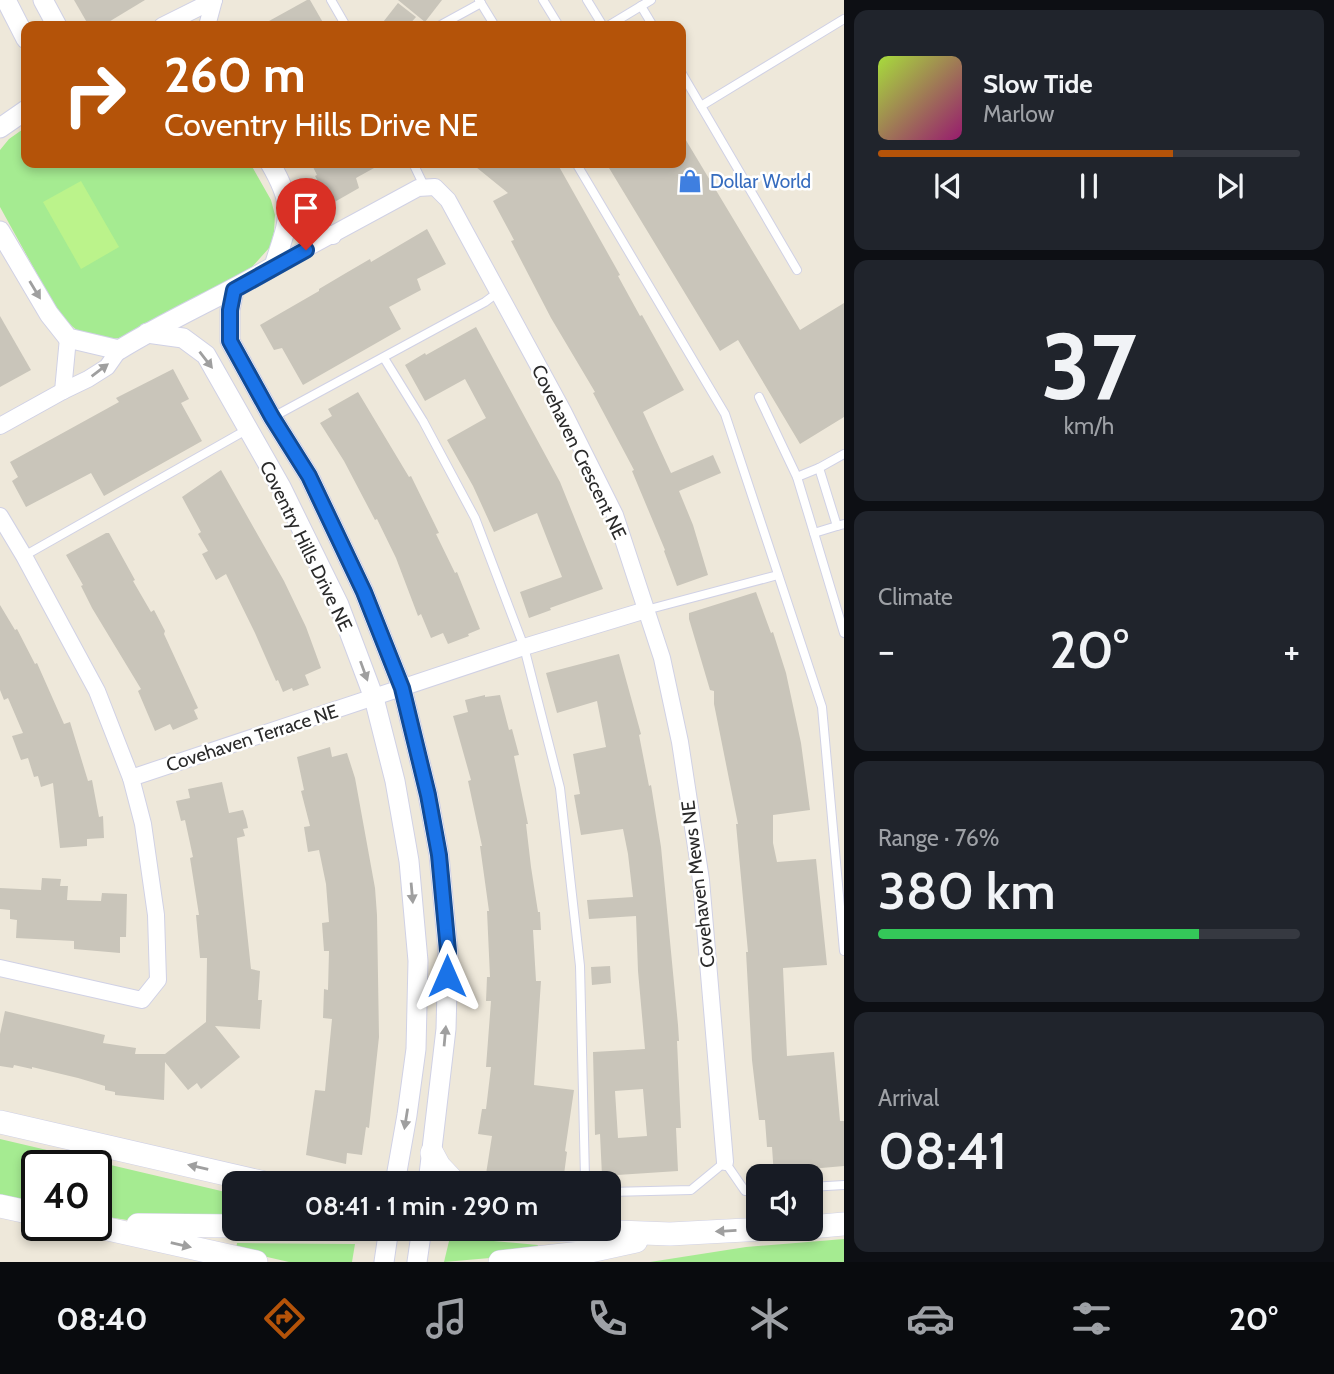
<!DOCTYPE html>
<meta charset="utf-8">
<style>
:root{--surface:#171b24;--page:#20242c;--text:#f1f3f6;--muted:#9ea1a6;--line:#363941;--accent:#b45309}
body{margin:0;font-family:Cabin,sans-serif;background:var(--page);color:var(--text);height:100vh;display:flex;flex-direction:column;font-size:26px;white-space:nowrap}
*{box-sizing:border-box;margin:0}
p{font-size:23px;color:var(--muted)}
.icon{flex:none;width:38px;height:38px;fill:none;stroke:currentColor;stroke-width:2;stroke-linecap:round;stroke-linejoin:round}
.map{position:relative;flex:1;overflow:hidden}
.drawer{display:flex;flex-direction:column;gap:10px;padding:10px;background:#0d0f14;width:490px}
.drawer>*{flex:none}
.banner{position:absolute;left:21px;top:21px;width:665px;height:147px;border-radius:14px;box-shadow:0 4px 10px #0003;background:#b45309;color:#fff;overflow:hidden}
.fabs{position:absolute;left:746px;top:1164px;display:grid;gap:14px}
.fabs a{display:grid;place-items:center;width:77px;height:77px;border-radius:14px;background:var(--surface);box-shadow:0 4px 10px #0003;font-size:35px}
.speed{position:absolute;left:21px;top:1150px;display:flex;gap:14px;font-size:35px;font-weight:700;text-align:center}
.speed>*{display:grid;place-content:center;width:91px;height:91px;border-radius:50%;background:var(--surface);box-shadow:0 4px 10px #0003;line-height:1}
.speed .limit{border:4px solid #111;border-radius:10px;background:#fff;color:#111}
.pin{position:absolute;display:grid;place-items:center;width:60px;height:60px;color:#fff;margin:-72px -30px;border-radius:50% 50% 50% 0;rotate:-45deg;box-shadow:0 0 7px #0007}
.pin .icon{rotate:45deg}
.me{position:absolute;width:77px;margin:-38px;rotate:0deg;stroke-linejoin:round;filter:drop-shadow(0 0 5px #0008)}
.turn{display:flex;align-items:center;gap:24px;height:147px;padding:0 28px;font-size:32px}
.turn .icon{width:91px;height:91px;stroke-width:2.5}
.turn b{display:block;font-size:49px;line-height:60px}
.big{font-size:52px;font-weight:600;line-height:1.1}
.drawer .card{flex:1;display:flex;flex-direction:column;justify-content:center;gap:10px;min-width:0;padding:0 24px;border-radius:14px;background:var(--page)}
.drawer .dial{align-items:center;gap:0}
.dial b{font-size:91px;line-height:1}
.song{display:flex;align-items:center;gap:21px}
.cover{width:84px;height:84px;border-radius:10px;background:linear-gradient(135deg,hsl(80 70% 55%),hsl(320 70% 35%))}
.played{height:7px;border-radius:4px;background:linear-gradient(90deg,var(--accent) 70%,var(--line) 70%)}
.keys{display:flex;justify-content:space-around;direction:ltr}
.heat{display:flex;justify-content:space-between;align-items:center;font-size:38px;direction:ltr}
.charge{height:10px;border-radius:5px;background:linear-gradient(90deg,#34c759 76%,var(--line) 0)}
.trip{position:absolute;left:222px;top:1171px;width:399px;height:70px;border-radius:14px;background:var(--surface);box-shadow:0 4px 10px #0003;font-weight:600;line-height:70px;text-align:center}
.menu{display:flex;height:112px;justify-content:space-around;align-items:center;background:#090b0e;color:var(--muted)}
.menu .icon{width:49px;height:49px}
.menu .current{color:var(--accent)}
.menu b{font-size:32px;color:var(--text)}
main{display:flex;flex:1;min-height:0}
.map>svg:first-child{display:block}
</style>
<main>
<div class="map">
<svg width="844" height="1262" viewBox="0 0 844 1262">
<rect width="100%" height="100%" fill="#eee8da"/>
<!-- green -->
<g fill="#a5eb91">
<path d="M26,127V163H250L271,200L275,215L274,232L270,247L252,267L132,335C99,344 80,338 58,312L0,207V150L9,139Z"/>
<polygon points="0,1139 234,1194 234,1221 127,1220 96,1215 96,1166 37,1166 37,1203 0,1195"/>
<polygon points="450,1237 538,1245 535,1254 444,1262"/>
<polygon points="844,1239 844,1262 650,1262 746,1247"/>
<polygon points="237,1243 355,1244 352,1262 289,1262 236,1250"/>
</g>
<!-- pitch -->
<polygon fill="#bbf38b" points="81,181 119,247 81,269 43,202"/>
<!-- building -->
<g fill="#c9c5ba" fill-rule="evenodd">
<polygon points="74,0 145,0 102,26 89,26"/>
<polygon points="307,0 310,0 325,26 260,26"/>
<polygon points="398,0 442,0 425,22"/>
<polygon points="398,3 416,17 408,26 380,26"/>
<polygon points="681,132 800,330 844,303 844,417 800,444 738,340 720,351 606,163 681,163"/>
<polygon points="311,163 383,163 356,178 359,188 331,204 315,176 317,175"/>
<polygon points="471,163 557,163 620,275 618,276 640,316 642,315 684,390 643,412 671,473 713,455 721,473 679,491 693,525 708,575 677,586 664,551 665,550 632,471 634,470 593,393 595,392 551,318 511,241 514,240 493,201 508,193"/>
<polygon points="427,229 446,264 417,279 421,290 389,307 401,329 303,385 282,348 274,350 260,325 319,291 319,289 346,273 370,259 371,262"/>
<polygon points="0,316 31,370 0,387"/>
<polygon points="476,327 560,482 603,589 550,608 551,610 529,618 520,592 562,577 537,513 494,532 473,486 447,440 486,418 465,379 425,401 405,365 425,353 426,355"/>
<polygon points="173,369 189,399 181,403 202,441 104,496 91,473 26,507 12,481 18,477 10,462 119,402 116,398"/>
<polygon points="358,392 409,477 411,476 439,533 436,534 455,573 457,572 480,629 468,634 469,636 448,644 443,633 431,638 421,614 418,616 396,558 377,519 375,520 344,461 320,423 332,416 328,409"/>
<polygon points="221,470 284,581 306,627 321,668 305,675 309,685 293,691 292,688 283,692 278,680 276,681 255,633 226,574 216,580 202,554 208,551 198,534 201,532 182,497"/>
<polygon points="106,533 109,533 135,580 133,581 151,612 154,610 165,631 164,634 198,708 194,710 198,719 173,730 170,724 155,731 138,691 141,689 92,608 81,586 83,585 66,555"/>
<polygon points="756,592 771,633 773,632 786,673 801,743 810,810 773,815 773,843 777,862 816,859 827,965 783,968 787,1056 834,1052 840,1121 844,1121 844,1166 810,1169 810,1174 798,1176 774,1176 772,1147 767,1147 765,1120 759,1120 752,1060 746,952 748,952 736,824 738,824 714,704 714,691 710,690 689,619 689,613"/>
<polygon points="0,605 15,630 17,629 35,664 37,663 64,724 70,722 88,781 92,780 99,817 103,816 104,838 87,839 87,846 60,848 53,783 41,787 38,776 34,777 28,758 21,760 12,736 23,733 8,698 4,700 0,690"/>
<path d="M619,654L641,734L639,735L649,786L651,785L661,847L678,1025L679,1041H677L681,1128H676L678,1171L602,1176L600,1134L595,1135L593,1052L645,1049L638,971L636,916L589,919L587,900L633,897L628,854L623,829L581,835L574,795L580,794L573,754L606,747L597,701L557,713L546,673ZM643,1089L647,1136L618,1138L615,1091Z"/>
<polygon points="485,695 485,697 500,695 509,730 512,729 519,755 514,756 528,824 526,824 531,867 538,912 540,912 541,930 533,930 536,981 541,981 534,1085 574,1090 565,1151 567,1152 563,1182 528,1177 527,1180 486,1174 492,1136 478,1134 482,1109 486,1109 491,1067 486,1067 491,1001 486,1001 487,977 490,977 487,911 489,911 480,846 482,846 468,781 471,780 453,716 468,712 465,700"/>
<polygon points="330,747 332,757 347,753 355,778 375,888 377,915 379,1037 369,1128 366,1127 362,1155 347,1153 346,1164 306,1155 315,1090 325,1091 332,1019 323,1018 324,989 328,990 329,951 324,951 322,923 329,922 326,884 319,850 308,852 304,827 310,826 301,791 304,790 297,757"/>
<polygon points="222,782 229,813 243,810 246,819 248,828 243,829 245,836 237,838 251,969 260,971 258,1000 262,1000 260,1029 215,1026 240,1057 201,1089 197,1083 188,1090 165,1062 164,1100 115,1095 115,1092 105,1090 105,1086 78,1078 32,1067 32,1069 14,1065 13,1068 0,1066 0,1034 5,1011 105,1035 103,1043 136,1048 135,1054 165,1054 206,1022 207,958 200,958 196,915 199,915 190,858 193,857 185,820 181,821 176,801 190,798 188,789"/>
<polygon points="42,878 61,879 60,886 68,886 67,900 101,901 102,893 127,894 126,937 120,937 120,953 74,949 74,941 16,938 17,920 10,919 10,910 0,909 0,888 41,890"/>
<polygon points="610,966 611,983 592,985 591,967"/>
</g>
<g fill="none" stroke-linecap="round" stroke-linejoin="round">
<!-- service casing -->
<g stroke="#d0d1e5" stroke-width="10">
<g id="service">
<polyline points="331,0 346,26"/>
<polyline points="479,0 495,26"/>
<polyline points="543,0 559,26"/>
<polyline points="587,0 603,26"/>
<polyline points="641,6 653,26"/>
<polyline points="439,26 481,3"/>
<polyline points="608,26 651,0"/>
<polyline points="681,72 797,270"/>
<polyline points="701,106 844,19"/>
<polyline points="413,163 425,188"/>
<polyline points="576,163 725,414 822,707 844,951"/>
<polyline points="384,358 423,421 475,518 524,647 560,788 580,966 585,1178 590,1183"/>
<polyline points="759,397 797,477 814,533 837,526"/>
<polyline points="273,417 485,302 497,293"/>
<polyline points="844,454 819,468 837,526 844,524"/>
<polyline points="797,477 819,468"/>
<polyline points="814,533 844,633"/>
<polyline points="24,556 248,429"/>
<polyline points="646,610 778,575"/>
<polyline points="810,1187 844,1185"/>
<polyline points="609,1192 691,1190 725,1162 745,1191 758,1190"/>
</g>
</g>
<!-- minor casing -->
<g stroke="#d0d1e5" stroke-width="18">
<g id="minor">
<polyline points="162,26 214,0"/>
<polyline points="207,26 214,0"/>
<polyline points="290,214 310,227 333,236"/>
<polyline points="274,266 418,188 435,187 448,200 563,411 615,515 662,658 680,742 701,880 725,1162"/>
<polyline points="63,391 68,338"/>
<polyline points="0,426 63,391 88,379 107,367 119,350"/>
<polyline points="0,516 24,556 97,691 131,778 143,824 156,915 158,980 142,1000 0,968"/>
<polyline points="131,778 524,647 646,610"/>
</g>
</g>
<!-- tertiary casing -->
<g stroke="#d0d1e5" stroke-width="21">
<g id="tertiary">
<polyline points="6,0 26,39"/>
<polyline points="43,0 57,26"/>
<polyline points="0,128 26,110"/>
<path d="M0,231L49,314L68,338L119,350C169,319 223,296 274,266C289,218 297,209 270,163"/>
<polyline points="234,290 230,310 230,341 272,417 309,476 364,592 402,688 428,795 439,855 448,951 446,1029 428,1183"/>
<polyline points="147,333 183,338 206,355 281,487 339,605 374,698 395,781 409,861 418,961 416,1049 407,1115 395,1183"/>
<polyline points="384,1262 389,1228"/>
<polyline points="417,1262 422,1228"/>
</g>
</g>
<!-- secondary casing -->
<g stroke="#d0d1e5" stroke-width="24">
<g id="secondary">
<polyline points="0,1122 265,1183"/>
<polyline points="432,1153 439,1166 455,1183"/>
<polyline points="0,1206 37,1214"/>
<polyline points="90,1225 256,1262"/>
<polyline points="138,1225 234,1226"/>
<polyline points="810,1227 844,1224"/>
<polyline points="513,1228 670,1234 782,1228"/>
<polyline points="500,1262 581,1253 636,1241"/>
</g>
</g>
<!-- service -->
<use href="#service" stroke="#fff" stroke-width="8"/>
<!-- minor -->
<use href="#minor" stroke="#fff" stroke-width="16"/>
<!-- tertiary -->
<use href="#tertiary" stroke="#fff" stroke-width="19"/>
<!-- secondary -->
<use href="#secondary" stroke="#fff" stroke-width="23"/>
</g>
<!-- one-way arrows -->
<defs><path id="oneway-solid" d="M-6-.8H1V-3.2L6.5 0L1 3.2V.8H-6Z" transform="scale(1.75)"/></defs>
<g fill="#9f9f9f">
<use href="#oneway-solid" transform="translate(35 290) rotate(59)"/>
<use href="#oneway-solid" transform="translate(206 360) rotate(52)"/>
<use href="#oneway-solid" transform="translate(100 370) rotate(-37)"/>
<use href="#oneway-solid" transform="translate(364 671) rotate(70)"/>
<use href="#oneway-solid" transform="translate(412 893) rotate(85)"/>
<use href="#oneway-solid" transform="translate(445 1036) rotate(-85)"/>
<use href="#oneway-solid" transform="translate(406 1119) rotate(99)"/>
<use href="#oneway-solid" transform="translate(198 1167) rotate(-167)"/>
<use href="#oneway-solid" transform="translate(726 1231) rotate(177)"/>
<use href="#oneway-solid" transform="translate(181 1245) rotate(13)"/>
</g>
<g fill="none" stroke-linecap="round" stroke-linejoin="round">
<!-- route casing -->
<g stroke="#114b97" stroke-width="18">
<polyline id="route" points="306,250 234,290 230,310 230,341 272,417 309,476 364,592 402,688 428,795 439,855 448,951 447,976"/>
</g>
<!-- route -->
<use href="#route" stroke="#1a73e8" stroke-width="12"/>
</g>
<!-- icons -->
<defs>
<g id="shop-bare" transform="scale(1.89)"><path d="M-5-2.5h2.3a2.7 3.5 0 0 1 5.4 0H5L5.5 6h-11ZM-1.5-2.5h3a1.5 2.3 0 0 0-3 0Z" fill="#3f7fe0" stroke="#fff" stroke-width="2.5" paint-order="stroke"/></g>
</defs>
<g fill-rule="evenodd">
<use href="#shop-bare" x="690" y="181"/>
</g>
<g text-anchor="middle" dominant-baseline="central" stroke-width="5" stroke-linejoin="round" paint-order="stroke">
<!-- shop labels -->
<g font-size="19" fill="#366cbe" stroke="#fff" text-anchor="start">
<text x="710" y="181">Dollar World</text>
</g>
<!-- street labels -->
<g font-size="19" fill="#2a2a2a" stroke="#fff">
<text transform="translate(579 452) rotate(64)">Covehaven Crescent NE</text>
<text transform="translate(306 546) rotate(64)">Coventry Hills Drive NE</text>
<text transform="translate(252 738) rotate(-18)">Covehaven Terrace NE</text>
<text transform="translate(698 884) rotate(-97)">Covehaven Mews NE</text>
</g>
</g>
</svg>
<div class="fabs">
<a><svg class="icon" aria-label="sound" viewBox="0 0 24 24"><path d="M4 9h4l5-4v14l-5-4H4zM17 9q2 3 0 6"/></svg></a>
</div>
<div class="speed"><div class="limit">40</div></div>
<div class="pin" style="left:306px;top:250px;background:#d93025"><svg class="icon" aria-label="arrive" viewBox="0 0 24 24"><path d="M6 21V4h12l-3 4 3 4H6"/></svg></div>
<svg class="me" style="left:447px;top:976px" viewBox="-20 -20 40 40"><path d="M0-17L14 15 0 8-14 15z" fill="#1a73e8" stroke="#fff" stroke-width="4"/></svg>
<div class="trip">08:41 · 1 min · 290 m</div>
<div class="banner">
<div class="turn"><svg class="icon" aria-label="right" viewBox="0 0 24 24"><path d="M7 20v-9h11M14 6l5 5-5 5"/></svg><div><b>260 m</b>Coventry Hills Drive NE</div></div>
</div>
</div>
<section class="drawer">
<div class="card">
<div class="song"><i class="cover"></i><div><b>Slow Tide</b><p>Marlow</p></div></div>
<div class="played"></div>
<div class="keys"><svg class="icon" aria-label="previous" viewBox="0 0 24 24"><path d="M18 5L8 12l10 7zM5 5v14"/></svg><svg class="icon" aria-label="pause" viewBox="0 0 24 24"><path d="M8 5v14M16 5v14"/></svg><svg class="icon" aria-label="next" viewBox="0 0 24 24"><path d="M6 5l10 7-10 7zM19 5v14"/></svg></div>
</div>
<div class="card dial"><b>37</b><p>km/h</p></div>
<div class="card"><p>Climate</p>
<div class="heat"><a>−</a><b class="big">20°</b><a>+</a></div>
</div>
<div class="card"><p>Range · 76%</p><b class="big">380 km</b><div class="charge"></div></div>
<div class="card"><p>Arrival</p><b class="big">08:41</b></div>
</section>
</main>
<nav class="menu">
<b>08:40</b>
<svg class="icon current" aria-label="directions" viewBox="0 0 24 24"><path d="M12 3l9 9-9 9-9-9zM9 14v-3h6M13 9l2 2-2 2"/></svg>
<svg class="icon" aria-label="music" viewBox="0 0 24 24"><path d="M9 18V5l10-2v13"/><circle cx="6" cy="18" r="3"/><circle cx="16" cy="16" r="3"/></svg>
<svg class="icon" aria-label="phone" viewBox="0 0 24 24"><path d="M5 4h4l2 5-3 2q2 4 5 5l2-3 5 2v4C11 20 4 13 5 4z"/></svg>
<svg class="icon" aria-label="climate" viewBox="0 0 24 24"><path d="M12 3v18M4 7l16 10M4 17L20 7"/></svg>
<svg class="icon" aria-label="car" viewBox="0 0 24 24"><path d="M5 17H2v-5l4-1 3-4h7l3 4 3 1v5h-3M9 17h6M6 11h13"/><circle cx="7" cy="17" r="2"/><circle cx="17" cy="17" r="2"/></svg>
<svg class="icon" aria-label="filters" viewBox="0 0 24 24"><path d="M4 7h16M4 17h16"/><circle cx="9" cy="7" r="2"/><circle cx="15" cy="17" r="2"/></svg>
<b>20°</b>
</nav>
